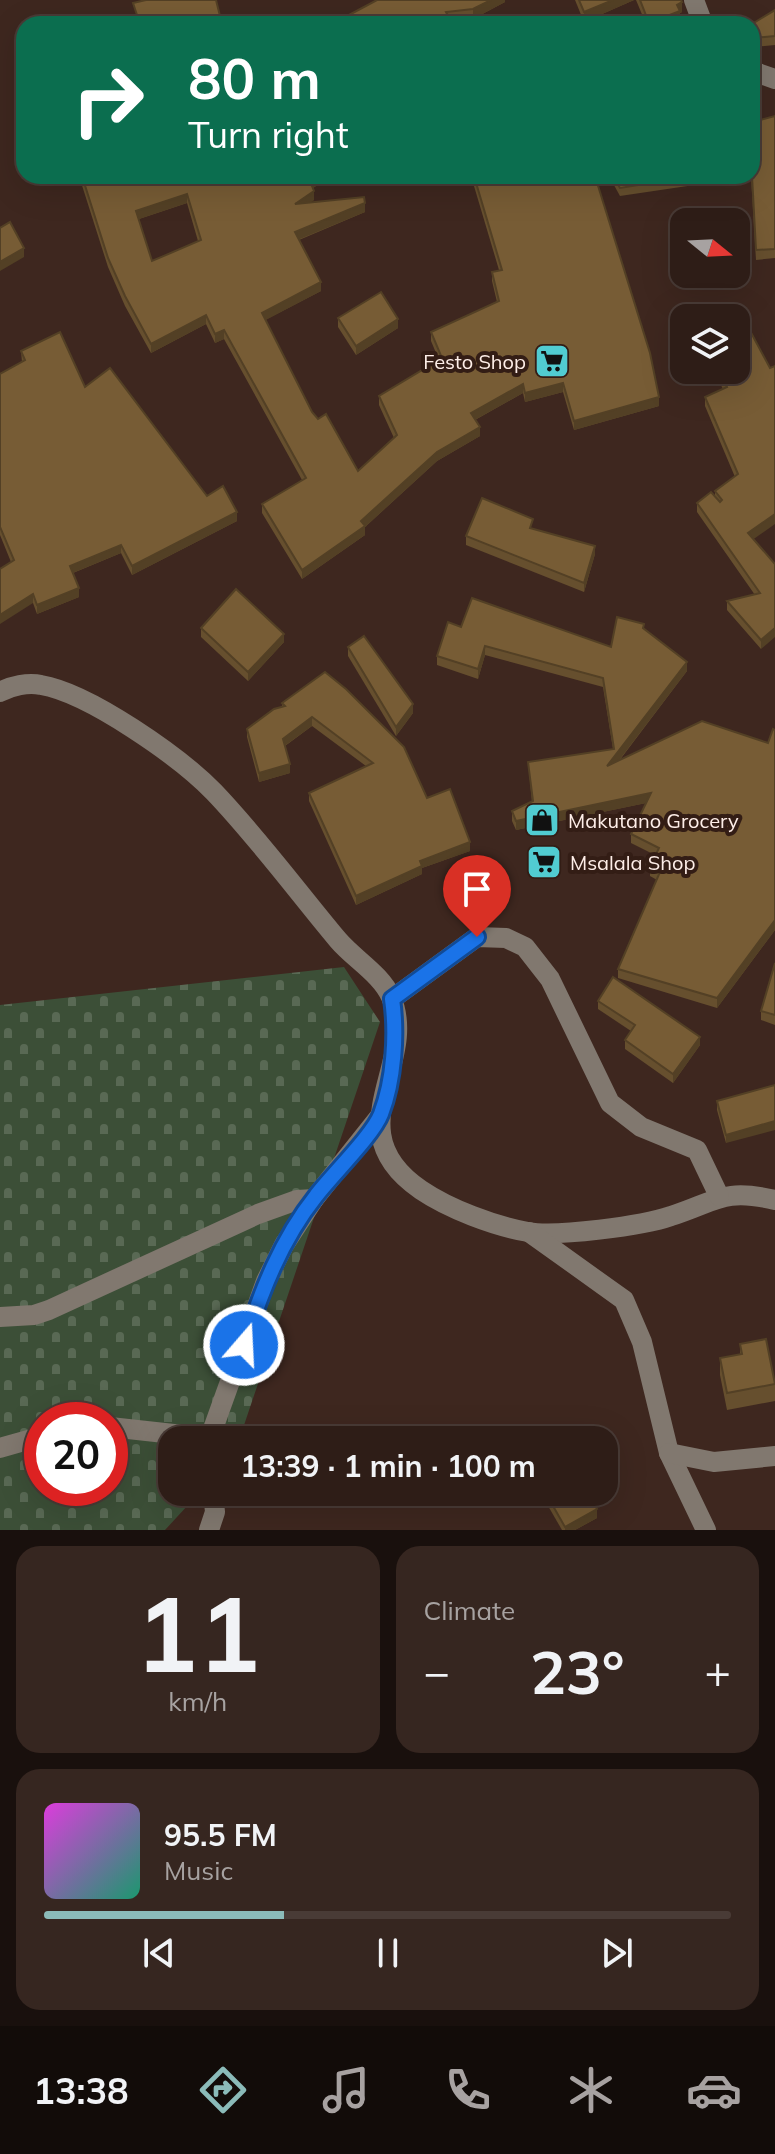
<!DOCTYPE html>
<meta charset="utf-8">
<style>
:root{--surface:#2e1d17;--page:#362620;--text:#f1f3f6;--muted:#a7a2a1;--line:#493b36;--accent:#8bbbb9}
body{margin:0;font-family:Mulish,sans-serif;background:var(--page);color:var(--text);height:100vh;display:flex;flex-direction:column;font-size:30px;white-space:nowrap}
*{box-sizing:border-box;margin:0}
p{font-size:26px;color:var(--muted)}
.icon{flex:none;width:44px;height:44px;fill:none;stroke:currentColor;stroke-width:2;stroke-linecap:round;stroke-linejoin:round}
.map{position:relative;height:1530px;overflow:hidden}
.drawer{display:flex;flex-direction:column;gap:16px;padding:16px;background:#19100d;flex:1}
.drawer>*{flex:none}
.guide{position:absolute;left:16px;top:16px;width:744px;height:168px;border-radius:24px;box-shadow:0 8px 32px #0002,0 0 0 2px var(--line);background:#0b6e4f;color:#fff;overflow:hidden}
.needle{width:52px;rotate:108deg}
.tools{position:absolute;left:670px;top:208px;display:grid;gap:16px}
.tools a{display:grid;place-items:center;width:80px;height:80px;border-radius:16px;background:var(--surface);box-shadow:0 8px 32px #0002,0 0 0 2px var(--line);font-size:40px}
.speed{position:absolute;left:24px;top:1402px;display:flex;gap:16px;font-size:40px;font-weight:700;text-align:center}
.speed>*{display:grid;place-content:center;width:104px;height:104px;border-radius:50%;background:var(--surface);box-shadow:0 8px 32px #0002,0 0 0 2px var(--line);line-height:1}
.speed .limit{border:12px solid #d22;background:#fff;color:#111}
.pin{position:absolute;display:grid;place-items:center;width:68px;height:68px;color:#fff;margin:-82px -34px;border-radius:50% 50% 50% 0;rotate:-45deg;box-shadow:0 0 8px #0007}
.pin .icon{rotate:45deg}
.me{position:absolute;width:88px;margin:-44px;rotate:19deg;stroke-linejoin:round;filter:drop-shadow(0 0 6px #0008)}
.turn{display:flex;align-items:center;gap:28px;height:168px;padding:0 40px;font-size:36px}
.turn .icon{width:104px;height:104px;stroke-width:2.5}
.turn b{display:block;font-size:56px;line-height:68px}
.big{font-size:60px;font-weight:700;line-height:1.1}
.drawer .card{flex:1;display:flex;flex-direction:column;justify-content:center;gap:12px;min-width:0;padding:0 28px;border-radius:24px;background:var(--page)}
.drawer .dial{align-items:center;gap:0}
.dial b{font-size:104px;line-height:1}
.song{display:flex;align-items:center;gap:24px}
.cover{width:96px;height:96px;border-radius:12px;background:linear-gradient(135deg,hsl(300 70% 55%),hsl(160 70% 35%))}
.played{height:8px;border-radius:4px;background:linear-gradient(90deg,var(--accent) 35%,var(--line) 35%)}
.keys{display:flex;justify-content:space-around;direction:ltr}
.heat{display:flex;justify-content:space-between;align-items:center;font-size:44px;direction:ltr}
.drawer .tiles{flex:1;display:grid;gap:16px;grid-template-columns:1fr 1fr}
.card:last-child{grid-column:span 2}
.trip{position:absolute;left:158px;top:1426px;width:460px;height:80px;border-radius:24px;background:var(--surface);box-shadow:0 8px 32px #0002,0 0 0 2px var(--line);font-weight:700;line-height:80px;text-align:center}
.tabs{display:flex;height:128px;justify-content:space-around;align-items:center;background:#120c09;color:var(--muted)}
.tabs .icon{width:56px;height:56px}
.tabs .selected{color:var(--accent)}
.tabs b{font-size:36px;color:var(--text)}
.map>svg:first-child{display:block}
</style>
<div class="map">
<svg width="775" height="1530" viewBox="0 0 775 1530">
<defs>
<pattern id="cemetery-stones" width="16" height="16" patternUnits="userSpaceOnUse" patternTransform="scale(2)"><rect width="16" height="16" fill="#3c4f37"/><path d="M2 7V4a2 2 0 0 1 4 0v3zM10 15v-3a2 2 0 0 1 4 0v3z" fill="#596954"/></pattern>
</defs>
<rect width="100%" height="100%" fill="#3e271f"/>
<!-- cemetery -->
<path fill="url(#cemetery-stones)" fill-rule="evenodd" d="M344,967L380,1022L239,1440H172V1492H200L165,1530H0V1005ZM42,1420H110V1488H42Z"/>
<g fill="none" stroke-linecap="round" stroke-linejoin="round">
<!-- minor -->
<g stroke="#81786f" stroke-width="20">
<polyline points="694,0 703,24"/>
<polyline points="752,71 775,79"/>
<path d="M0,692C11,686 28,682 41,685C89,693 180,757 214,792C258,838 297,891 338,940C354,959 381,974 391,997C420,1064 333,1130 421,1190C449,1209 494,1226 528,1232C556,1237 643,1226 671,1216C717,1201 724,1188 775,1200"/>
<polyline points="392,999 477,937 506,938 525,947 550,979 610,1103 641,1127 697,1150 719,1196"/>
<polyline points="529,1232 624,1300 642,1342 669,1453 706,1530"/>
<polyline points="0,1317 34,1315 49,1310 258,1214 297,1200 314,1199"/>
<polyline points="110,1427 210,1438"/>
<polyline points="209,1440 266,1281 284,1245 314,1199 380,1116"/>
<polyline points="0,1448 42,1436"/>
<polyline points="669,1453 714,1462 775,1456"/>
<polyline points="209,1530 215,1512 213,1492"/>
</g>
</g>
<!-- wall -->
<g fill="#664f2e" fill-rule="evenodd">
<polygon points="505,0 505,2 473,19 451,21 451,24 332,24"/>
<polygon points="575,0 634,0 584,22"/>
<polygon points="636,0 681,0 682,12 680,13 680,20 670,24 646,24"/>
<polygon points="775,10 775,45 752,47 752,24"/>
<polygon points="775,116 775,258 756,260 751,176 760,120"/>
<path d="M79,176H331L313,188L314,200L310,202L365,212L299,240L321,291L265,320L312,412L358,471L394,438L379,405V396L439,360L431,341V332L497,302L492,281V272L499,270L471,176H595L659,406L574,430L563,392L525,402L523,393L475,420L480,436L437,461L365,527V535L302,579L262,513V504L302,480L224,339L215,343L206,324L151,353L125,306L108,267ZM187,203L198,241L152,261L139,219Z"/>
<polygon points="609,176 701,176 701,184 620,196"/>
<polygon points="338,318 398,328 356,355 338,327"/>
<polygon points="21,351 85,387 237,521 132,575 121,553 73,573 79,597 37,614 33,603 11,562 0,535 0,374 22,362"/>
<polygon points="770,368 753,539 775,564 761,649 727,610 727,601 755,595 697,512 697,503 715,497 715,491 735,477 705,406 705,397 723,389 713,370"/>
<polygon points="533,529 595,554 584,592 466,545 466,536"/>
<polygon points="461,627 611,647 644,629 687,671 619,761 768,743 775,730 775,930 717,1008 618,978 618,969 657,880 650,876 650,867 655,855 631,843 631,834 646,803 516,830 512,821 512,811 532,802 528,762 613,749 603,687 485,655 478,679 437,665 437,656"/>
<polygon points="201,628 284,642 248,681 201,637"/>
<polygon points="348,647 413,713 396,736 348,656"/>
<polygon points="325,672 470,851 422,868 422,874 356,905 309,801 309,793 366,766 312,726 285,746 290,773 259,782 247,737 247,729 282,707 282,703"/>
<polygon points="775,963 775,1025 761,1020 761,1011"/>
<polygon points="598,1001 700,1045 673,1083 625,1049 625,1040 631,1031 598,1009"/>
<polygon points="775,1085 726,1143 717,1110 717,1101"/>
<polygon points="740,1344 775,1384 775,1401 727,1410 720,1375 720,1358 740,1355"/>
<polygon points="540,1492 587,1492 597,1518 575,1530 562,1530"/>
</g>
<!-- shaded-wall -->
<g fill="#534025">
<polygon points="491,0 505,0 505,2 473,19 473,9"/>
<polygon points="613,0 634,0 584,22 584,12"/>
<polygon points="682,2 682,12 680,13 680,20 670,24 649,24"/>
<polygon points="317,176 331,176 310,190 310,181"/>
<polygon points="314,191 314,200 295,213 295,204"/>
<polygon points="187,194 187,203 136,220 136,211"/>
<polygon points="365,203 365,212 295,241 295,232"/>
<polygon points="24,248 24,257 0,271 0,262"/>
<polygon points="321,282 321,291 262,322 262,313"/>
<polygon points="206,315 206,324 151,353 151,344"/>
<polygon points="398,319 398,328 356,355 356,346"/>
<polygon points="224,330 224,339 215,343 215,334"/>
<polygon points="563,383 563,392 525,402 525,393"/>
<polygon points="523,384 523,393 471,422 471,413"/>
<polygon points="659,397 659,406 574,430 574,421"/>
<polygon points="480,427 480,436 437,461 365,527 365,535 302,579 302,570 361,521 437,452"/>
<polygon points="237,512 237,521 132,575 132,566"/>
<polygon points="775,514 775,524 748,543 748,533"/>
<polygon points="121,545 121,553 70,574 70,566"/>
<polygon points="595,546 595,554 584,592 584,583"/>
<polygon points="79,588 79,597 37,614 37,605"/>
<polygon points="33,594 33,603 0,624 0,615"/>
<polygon points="775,628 775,637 761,649 761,640"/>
<polygon points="284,634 284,642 248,681 248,672"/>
<polygon points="485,646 485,655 478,679 478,669"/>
<polygon points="687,662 687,671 607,776 607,766"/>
<polygon points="413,704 413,713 396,736 396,727"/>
<polygon points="312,717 312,726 283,747 283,739"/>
<polygon points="290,764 290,773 259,782 259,773"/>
<polygon points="651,793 651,802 516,830 516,821"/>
<polygon points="470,842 470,851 422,868 422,874 356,905 356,896 420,861"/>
<polygon points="775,920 775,930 717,1008 717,998"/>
<polygon points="700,1037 700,1045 673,1083 673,1074"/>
<polygon points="775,1121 775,1130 726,1143 726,1135"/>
<polygon points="597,1509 597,1518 575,1530 565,1530 565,1527"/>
</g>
<!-- building -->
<g fill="#775c35" stroke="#534025" stroke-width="2" fill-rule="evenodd">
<polygon points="146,0 216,0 222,24 110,24 137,15 133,3"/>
<polygon points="377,0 491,0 473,9 446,12 451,21 446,24 332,24"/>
<polygon points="579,0 613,0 584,12"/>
<polygon points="640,0 681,0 682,2 677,5 680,11 649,23"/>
<polygon points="775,10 775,36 752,38 752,24"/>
<polygon points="283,18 284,24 250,24"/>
<polygon points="752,108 760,120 775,116 775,249 756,250 752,176"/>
<path d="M82,176H317L310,181L314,191L295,204L364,197L365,203L295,232L321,282L262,313L312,412L318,419L326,414L358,471L397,435L379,396L442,358L431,332L499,301L492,272L502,270L474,176H595L650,353L659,397L574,421L563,383L525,393L523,384L471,413L480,427L437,452L361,521L365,526L302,570L262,504L306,478L224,330L215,334L206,315L151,344L125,296L108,258ZM187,194L201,240L152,261L136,211Z"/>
<polygon points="613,176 695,176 620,188"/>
<polygon points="10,222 24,248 0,262 0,228"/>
<polygon points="381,292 398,319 356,346 338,318"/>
<polygon points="740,312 770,368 775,366 775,514 748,533 775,564 775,628 761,640 727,601 760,593 697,503 711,492 720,502 722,500 715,491 738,474 705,397 727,387 718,370 736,370 736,318 728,318"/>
<polygon points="60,332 85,387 110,368 207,496 223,486 237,512 132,566 121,545 70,566 79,588 37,605 33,594 0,615 0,569 14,560 0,527 0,374 25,360 21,351"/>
<polygon points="482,498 533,519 530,528 595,546 584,583 466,536"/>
<polygon points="236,589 284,634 248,672 201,628"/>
<polygon points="472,598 611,647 617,617 644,624 643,628 687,662 607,766 702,721 768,743 773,729 775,730 775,920 717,998 618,969 660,872 650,867 659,848 631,834 651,793 516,821 512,811 533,801 528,762 614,749 603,678 485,646 478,669 437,656 448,622 461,627"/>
<polygon points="364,636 413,704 396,727 348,647"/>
<polygon points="325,672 346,689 404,747 427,798 450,789 470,842 420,861 422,866 356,896 309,793 373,763 312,717 283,739 290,764 259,773 247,729 274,709 285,706 282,703"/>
<polygon points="775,963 775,1015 761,1011"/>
<polygon points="613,977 700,1037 673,1074 625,1040 635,1025 598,1001"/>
<polygon points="775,1085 775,1121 726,1135 717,1101"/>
<polygon points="766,1339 775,1384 727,1393 720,1358 742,1354 740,1344"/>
<polygon points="545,1492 587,1492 597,1509 565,1527"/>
</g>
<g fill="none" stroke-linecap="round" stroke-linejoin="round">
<!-- route casing -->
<g stroke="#114b97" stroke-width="20">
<path id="route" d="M244,1345C261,1292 281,1240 316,1196C331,1176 373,1135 381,1114C394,1080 397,1034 392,999L477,937"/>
</g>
<!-- route -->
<use href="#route" stroke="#1a73e8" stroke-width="14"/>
</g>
<!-- icons -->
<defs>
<g id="supermarket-square" transform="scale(1.8)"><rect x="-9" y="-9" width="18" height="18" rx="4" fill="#51ccd1" stroke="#331d15"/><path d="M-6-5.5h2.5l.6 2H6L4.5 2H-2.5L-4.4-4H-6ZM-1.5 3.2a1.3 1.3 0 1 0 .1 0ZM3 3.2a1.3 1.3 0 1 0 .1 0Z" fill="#111"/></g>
<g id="shop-square" transform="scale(1.8)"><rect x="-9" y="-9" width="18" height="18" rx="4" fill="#51ccd1" stroke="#331d15"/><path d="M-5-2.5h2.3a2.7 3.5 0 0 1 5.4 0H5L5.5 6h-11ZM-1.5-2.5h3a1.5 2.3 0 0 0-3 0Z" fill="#111"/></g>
</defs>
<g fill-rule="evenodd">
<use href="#supermarket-square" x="552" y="361"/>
<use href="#shop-square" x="542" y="820"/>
<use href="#supermarket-square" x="544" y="862"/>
</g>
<g text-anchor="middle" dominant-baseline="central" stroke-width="8" stroke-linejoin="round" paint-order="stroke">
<!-- poi labels -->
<g font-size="20" fill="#feeee8" stroke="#331d15" text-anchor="start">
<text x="526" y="361" text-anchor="end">Festo Shop</text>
<text x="568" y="820">Makutano Grocery</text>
<text x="570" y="862">Msalala Shop</text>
</g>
</g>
</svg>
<div class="tools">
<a><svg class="needle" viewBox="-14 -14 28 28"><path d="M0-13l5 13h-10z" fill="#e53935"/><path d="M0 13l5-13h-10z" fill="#a7a2a1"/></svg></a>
<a><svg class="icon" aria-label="layers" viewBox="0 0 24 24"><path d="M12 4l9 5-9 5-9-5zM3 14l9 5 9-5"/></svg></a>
</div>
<div class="speed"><div class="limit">20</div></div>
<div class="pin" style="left:477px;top:937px;background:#d93025"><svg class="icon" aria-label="arrive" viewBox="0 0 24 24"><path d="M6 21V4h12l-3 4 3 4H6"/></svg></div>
<svg class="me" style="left:244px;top:1345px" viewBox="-20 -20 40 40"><circle r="17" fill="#1a73e8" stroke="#fff" stroke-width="3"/><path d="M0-11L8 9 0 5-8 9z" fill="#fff"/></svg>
<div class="trip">13:39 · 1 min · 100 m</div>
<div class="guide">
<div class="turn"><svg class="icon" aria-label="right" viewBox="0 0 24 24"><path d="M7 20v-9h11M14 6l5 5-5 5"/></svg><div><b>80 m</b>Turn right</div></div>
</div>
</div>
<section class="drawer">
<div class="tiles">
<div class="card dial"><b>11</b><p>km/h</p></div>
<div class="card"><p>Climate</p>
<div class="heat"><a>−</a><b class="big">23°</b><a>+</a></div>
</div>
<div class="card">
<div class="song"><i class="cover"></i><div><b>95.5 FM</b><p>Music</p></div></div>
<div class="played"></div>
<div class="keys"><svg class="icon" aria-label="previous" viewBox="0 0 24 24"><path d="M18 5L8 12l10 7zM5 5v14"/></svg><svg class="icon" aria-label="pause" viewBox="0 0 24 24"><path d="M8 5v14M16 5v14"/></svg><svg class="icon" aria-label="next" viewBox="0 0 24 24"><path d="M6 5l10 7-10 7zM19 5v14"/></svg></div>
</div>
</div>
</section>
<nav class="tabs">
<b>13:38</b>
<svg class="icon selected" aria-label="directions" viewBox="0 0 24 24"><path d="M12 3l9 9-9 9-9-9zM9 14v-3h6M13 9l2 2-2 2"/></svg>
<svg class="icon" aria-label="music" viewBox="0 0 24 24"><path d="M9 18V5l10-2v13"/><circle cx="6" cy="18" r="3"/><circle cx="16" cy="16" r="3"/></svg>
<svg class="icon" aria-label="phone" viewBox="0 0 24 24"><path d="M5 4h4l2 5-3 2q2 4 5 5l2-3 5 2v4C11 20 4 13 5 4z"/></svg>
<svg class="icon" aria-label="climate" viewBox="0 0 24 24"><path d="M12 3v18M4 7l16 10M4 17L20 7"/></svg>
<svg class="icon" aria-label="car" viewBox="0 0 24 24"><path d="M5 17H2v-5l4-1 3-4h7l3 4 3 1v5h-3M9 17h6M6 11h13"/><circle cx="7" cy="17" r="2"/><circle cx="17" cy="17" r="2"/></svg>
</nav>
